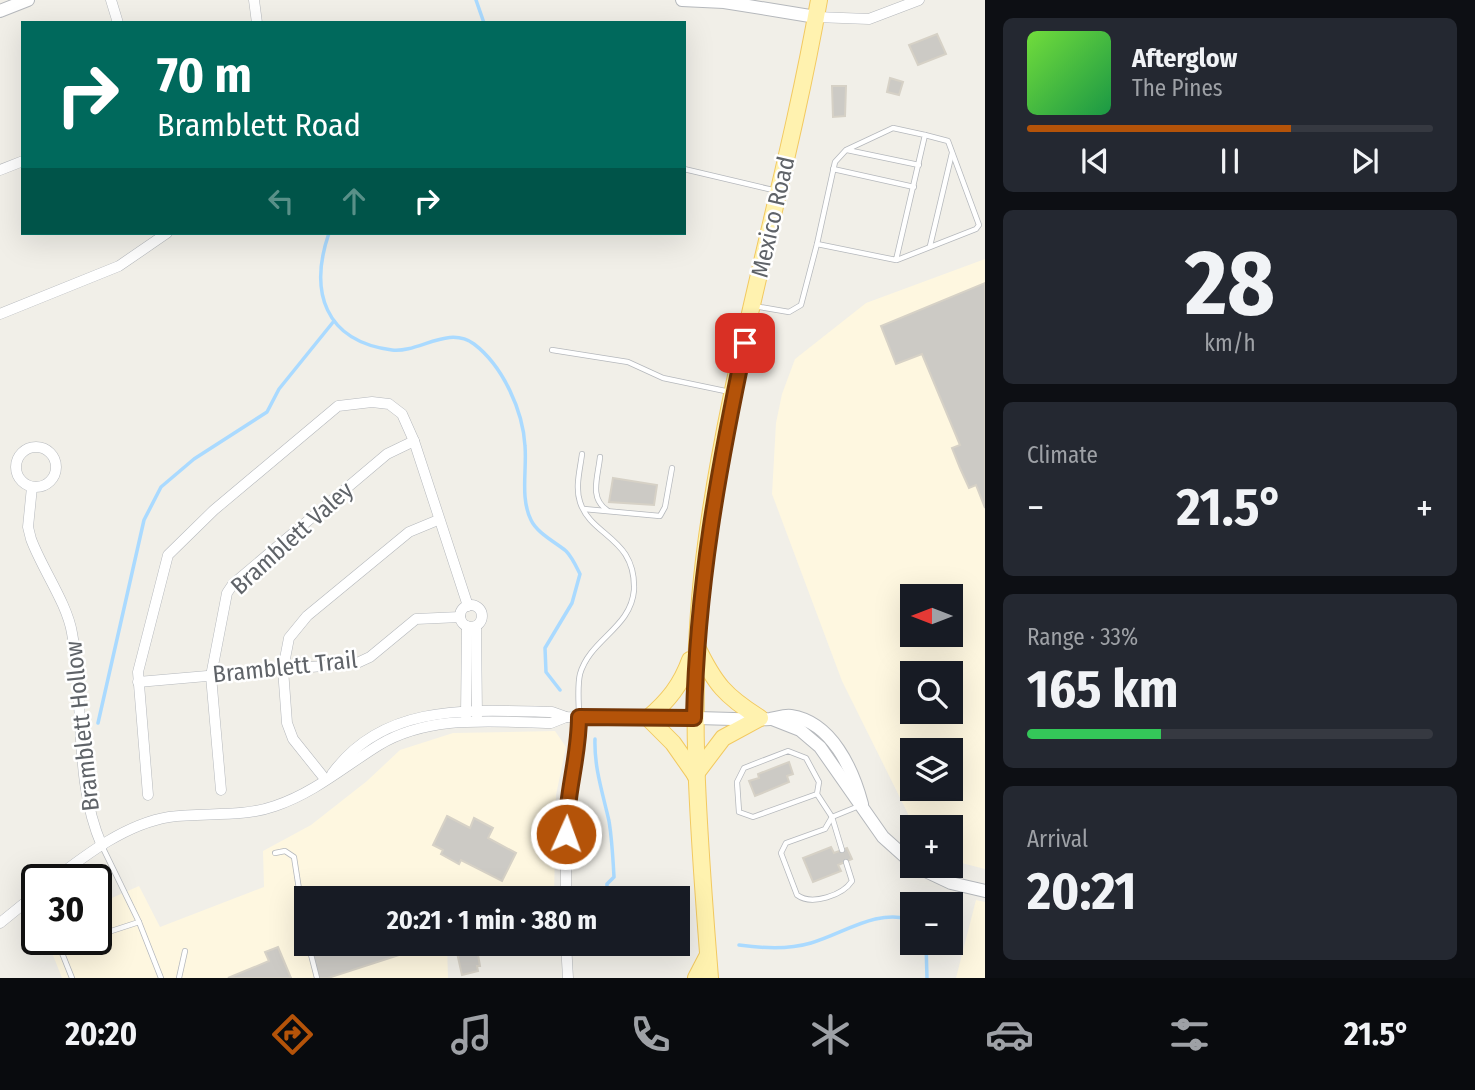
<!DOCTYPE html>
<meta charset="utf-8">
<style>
:root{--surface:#171b24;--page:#242831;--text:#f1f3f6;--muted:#9ea1a6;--line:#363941;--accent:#b45309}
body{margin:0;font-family:"Fira Sans Condensed",sans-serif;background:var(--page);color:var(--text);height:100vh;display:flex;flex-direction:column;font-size:26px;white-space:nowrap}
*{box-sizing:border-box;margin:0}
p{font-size:23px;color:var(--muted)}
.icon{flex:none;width:38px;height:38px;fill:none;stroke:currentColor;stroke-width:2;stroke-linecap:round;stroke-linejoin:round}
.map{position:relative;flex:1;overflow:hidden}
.side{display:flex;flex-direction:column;gap:18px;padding:18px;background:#0d0f14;width:490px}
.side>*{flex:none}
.banner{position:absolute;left:21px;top:21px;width:665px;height:214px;border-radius:0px;box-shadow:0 7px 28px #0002;background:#00695c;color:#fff;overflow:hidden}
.needle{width:46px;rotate:270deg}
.fabs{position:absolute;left:900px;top:584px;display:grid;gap:14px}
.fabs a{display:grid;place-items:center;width:63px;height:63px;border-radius:0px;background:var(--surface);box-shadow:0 7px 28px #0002;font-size:35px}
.speed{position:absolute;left:21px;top:864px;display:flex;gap:14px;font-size:35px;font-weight:700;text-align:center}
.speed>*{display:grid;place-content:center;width:91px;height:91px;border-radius:50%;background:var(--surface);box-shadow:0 7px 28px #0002;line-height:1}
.speed .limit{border:4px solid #111;border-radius:10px;background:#fff;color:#111}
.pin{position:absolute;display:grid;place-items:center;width:60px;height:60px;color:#fff;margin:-30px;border-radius:14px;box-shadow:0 4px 10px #0006}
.me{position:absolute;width:77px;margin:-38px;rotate:2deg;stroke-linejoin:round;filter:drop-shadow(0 0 5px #0008)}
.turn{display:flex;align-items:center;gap:24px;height:147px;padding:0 21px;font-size:32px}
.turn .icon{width:91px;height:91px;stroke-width:2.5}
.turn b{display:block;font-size:49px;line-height:60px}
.lanes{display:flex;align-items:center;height:66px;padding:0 21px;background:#0003;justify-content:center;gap:35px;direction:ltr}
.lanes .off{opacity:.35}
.big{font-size:52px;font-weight:700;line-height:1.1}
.side .card{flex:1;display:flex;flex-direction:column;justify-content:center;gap:10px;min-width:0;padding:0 24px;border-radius:10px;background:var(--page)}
.side .dial{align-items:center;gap:0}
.dial b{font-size:91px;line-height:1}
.song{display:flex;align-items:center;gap:21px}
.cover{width:84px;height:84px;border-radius:10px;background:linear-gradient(135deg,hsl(100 70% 55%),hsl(140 70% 35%))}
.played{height:7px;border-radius:4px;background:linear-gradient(90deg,var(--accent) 65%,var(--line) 65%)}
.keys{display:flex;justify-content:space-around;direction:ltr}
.heat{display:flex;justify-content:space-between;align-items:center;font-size:38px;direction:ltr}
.charge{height:10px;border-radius:5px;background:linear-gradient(90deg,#34c759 33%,var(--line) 0)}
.trip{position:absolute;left:294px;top:886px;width:396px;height:70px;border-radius:0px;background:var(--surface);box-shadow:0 7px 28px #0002;font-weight:700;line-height:70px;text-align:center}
.dock{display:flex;height:112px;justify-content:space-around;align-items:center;background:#090b0e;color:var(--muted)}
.dock .icon{width:49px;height:49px}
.dock .current{color:var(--accent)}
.dock b{font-size:32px;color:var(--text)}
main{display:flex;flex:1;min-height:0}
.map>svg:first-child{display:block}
</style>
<main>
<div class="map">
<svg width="985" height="978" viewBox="0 0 985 978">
<rect width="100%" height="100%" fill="#f1efe8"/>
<!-- commercial -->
<g fill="#fef7e0" fill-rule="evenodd">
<path d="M985,259V869L950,860V828H915L842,681L772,494L776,423L782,394L795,359L866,303ZM912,597H950V635H912ZM912,674H950V712H912ZM912,751H950V789H912Z"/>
<polygon points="555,731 566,747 556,795 554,898 306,898 306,943 447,943 448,978 62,978 47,940 96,940 96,905 139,886 160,927 264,887 263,851 311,825 367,781 400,750 453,733"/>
<polygon points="976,900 985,902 985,978 956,978"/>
</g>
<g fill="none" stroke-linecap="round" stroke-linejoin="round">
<!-- stream -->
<g stroke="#aadaff" stroke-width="3.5">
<polyline points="476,0 484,23"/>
<path d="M329,233C309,291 324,341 392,350C419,353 448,325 474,344C503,366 523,411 525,446C527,470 520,498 531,520C537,533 555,542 566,551C572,557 576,566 580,574L572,603L545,648L546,672L560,690"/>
<polyline points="98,723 144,520 161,487 194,459 267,412 279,389 334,321"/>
<path d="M595,739C594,768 603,794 609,821C612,839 613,859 614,877L607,884V898"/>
<polyline points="634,943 654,954 665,951"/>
<polyline points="926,943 927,978"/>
<path d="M739,945C762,948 787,950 811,943C843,934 877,908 912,920"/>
</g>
</g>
<!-- building -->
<g fill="#cccac5" stroke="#d6d1c6" stroke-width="2">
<polygon points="937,34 946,54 918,65 909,45"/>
<polygon points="890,78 903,82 899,95 887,92"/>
<polygon points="832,86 846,86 845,116 833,117"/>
<polygon points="985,283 985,508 976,485 969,488 960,468 952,448 960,445 922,354 896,364 881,326"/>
<polygon points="613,478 657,485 654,505 609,502"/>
<polygon points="789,762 793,774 787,776 789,782 755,796 749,781 759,778 758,774"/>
<polygon points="447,816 470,828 474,818 493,828 488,838 516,853 502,881 461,860 459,864 441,854 443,850 433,845"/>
<polygon points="831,847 834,853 847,848 852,859 838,865 841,871 813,882 803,858"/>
<polygon points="309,943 433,943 433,944 328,978 319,978"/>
<polygon points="476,943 480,966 477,966 478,971 462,975 455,944"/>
<polygon points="278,947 291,978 228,978 269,961 265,952"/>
</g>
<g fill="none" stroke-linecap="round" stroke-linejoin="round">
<!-- service casing -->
<g stroke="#b5b8bc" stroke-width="6">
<g id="service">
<polygon points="893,128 925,135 896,260 817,244 835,162 846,150"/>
<polyline points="847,150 919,165"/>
<polyline points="684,169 777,191"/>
<polyline points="833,169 914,187"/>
<polyline points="930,246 952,153"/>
<polyline points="897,260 976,229 979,225 948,141 925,135"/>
<polyline points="754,306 789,312 801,305 817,244"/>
<polyline points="552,350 628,362 663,378 730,392"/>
<path d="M600,457C598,477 589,498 607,510"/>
<polyline points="584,509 660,516 665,507 672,468"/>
<path d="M579,716C579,703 577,687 580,674C590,639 631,628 634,590C636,537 591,537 580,502C575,487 580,470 582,454"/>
<polyline points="817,794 753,817 739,812 737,782 744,768 788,751 806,758 819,782 817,794 832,817 842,850"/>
<polyline points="103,848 139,922 161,978"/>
<polyline points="275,853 285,851 294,857 306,934"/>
<path d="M846,862L852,881C843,895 812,906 797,895L781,853L786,843L825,829L832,817L859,806"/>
<polyline points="96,936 139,922"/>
<polyline points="308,943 317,978"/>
<polyline points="72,978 60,948 85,940"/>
<polyline points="179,978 185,951"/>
</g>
</g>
<!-- minor casing -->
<g stroke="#b5b8bc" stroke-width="11">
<g id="minor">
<polyline points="111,0 118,23"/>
<polyline points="254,0 257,23"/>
<polyline points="816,17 869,19 919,0"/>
<polyline points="0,170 23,161"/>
<polyline points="0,314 119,266 167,233"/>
<circle cx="36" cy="467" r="20"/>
<path d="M32,487L28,527L31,539C42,569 67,603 72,633C85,703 73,780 102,846"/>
<circle cx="471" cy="616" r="11"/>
<polyline points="476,626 477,716"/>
<polyline points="138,682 357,663 370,657 416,619 460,617"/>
<polyline points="466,716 467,626"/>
<path d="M332,774C384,702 472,710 552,712L566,717L694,718"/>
<polyline points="325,779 293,739 287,723 283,669 289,638 307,616 409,532 438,520"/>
<polyline points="221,790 211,676 227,593 233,584 387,454 414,441"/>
<polyline points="148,795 138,672 168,555 214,510 338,406 372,402 389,404 402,414 414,441 468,606"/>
<path d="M53,880C87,854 126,824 169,817C204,812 241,818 275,806C314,793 345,766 379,745C431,714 493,722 551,723L566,717"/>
<polyline points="566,898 566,809 579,742 579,717"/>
<polyline points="0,923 37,893"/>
<polyline points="566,943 568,978"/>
</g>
</g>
<!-- tertiary casing -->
<g stroke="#b5b8bc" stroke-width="14">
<g id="tertiary">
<polyline points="682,0 724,2 816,17"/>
<polyline points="0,11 28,0"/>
<path d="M694,718C719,718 745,720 770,719C777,718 784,715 791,716C832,722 853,770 862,804"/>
<polyline points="772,719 800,730 820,747 883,837 912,863"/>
<polyline points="915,866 951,883 985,891"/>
</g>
</g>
<!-- primary casing -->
<g stroke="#f2c960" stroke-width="18">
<g id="primary">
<path d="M690,660C681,685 668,701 648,718L673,743L694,773"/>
<path d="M695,775L723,738L760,718C725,696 715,684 697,647"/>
<polyline points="696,978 708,955"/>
<path d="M710,978C699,838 687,700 704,560C727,371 786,188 819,0"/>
</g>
</g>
<!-- service -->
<use href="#service" stroke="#fff" stroke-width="4.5"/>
<!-- minor -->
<use href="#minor" stroke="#fff" stroke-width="10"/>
<!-- tertiary -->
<use href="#tertiary" stroke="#fff" stroke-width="12"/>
<!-- primary -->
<use href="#primary" stroke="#fff2af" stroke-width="16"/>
</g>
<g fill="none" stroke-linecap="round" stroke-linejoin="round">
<!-- route casing -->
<g stroke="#753606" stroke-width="18">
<path id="route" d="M566,834C566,794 579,757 579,717L694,718C697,587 718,471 745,343"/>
</g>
<!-- route -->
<use href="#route" stroke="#b45309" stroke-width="12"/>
</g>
<g text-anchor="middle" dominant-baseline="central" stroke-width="5" stroke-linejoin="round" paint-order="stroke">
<!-- street labels -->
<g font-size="24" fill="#5f6368" stroke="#fff">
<text transform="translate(773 217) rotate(-77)">Mexico Road</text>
<text transform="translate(292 538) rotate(-42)">Bramblett Valey</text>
<text transform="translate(285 667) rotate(-6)">Bramblett Trail</text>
<text transform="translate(82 726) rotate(-96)">Bramblett Hollow</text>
</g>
</g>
</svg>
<div class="fabs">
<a><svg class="needle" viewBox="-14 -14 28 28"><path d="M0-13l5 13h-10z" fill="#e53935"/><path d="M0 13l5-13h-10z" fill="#9ea1a6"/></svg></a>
<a><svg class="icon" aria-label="search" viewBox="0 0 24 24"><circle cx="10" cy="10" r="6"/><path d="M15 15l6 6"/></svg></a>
<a><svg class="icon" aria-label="layers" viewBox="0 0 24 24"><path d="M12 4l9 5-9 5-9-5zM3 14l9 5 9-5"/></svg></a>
<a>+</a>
<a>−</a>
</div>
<div class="speed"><div class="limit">30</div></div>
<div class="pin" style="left:745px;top:343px;background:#d93025"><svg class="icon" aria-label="arrive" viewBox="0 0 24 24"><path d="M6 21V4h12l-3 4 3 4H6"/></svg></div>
<svg class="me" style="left:566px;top:834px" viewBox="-20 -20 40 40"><circle r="17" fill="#b45309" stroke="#fff" stroke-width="3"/><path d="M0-11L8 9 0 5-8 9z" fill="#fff"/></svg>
<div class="trip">20:21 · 1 min · 380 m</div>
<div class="banner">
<div class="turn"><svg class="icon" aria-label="right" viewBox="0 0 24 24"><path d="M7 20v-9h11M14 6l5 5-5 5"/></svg><div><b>70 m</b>Bramblett Road</div></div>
<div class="lanes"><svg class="icon off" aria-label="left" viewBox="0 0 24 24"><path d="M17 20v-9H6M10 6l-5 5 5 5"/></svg><svg class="icon off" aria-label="ahead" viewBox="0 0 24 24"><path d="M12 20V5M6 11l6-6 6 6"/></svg><svg class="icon" aria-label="right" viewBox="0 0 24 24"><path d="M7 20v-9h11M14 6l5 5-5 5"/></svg></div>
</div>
</div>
<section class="side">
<div class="card">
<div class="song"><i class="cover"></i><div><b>Afterglow</b><p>The Pines</p></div></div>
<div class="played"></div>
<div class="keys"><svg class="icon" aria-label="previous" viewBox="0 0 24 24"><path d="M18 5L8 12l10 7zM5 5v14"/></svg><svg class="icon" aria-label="pause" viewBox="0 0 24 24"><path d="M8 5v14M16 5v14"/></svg><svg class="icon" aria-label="next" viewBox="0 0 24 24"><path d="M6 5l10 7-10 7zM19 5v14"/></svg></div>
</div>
<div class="card dial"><b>28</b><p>km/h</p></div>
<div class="card"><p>Climate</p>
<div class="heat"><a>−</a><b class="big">21.5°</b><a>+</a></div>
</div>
<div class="card"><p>Range · 33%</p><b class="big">165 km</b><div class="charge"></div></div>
<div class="card"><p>Arrival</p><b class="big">20:21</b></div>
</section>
</main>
<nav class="dock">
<b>20:20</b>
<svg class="icon current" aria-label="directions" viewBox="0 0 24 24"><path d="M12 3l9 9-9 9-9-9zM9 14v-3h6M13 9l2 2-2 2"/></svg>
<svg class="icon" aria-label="music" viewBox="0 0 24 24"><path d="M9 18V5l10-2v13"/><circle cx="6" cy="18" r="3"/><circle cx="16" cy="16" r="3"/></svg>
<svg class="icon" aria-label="phone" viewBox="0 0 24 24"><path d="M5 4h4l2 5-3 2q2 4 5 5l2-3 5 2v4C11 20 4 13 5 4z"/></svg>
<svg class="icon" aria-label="climate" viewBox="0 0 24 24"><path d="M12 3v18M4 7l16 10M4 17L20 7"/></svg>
<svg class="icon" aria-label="car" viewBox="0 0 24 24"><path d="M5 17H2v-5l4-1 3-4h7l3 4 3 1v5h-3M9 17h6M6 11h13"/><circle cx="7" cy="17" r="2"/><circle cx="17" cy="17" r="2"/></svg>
<svg class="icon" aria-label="filters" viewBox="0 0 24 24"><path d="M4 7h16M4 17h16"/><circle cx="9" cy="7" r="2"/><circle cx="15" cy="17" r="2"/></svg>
<b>21.5°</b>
</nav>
